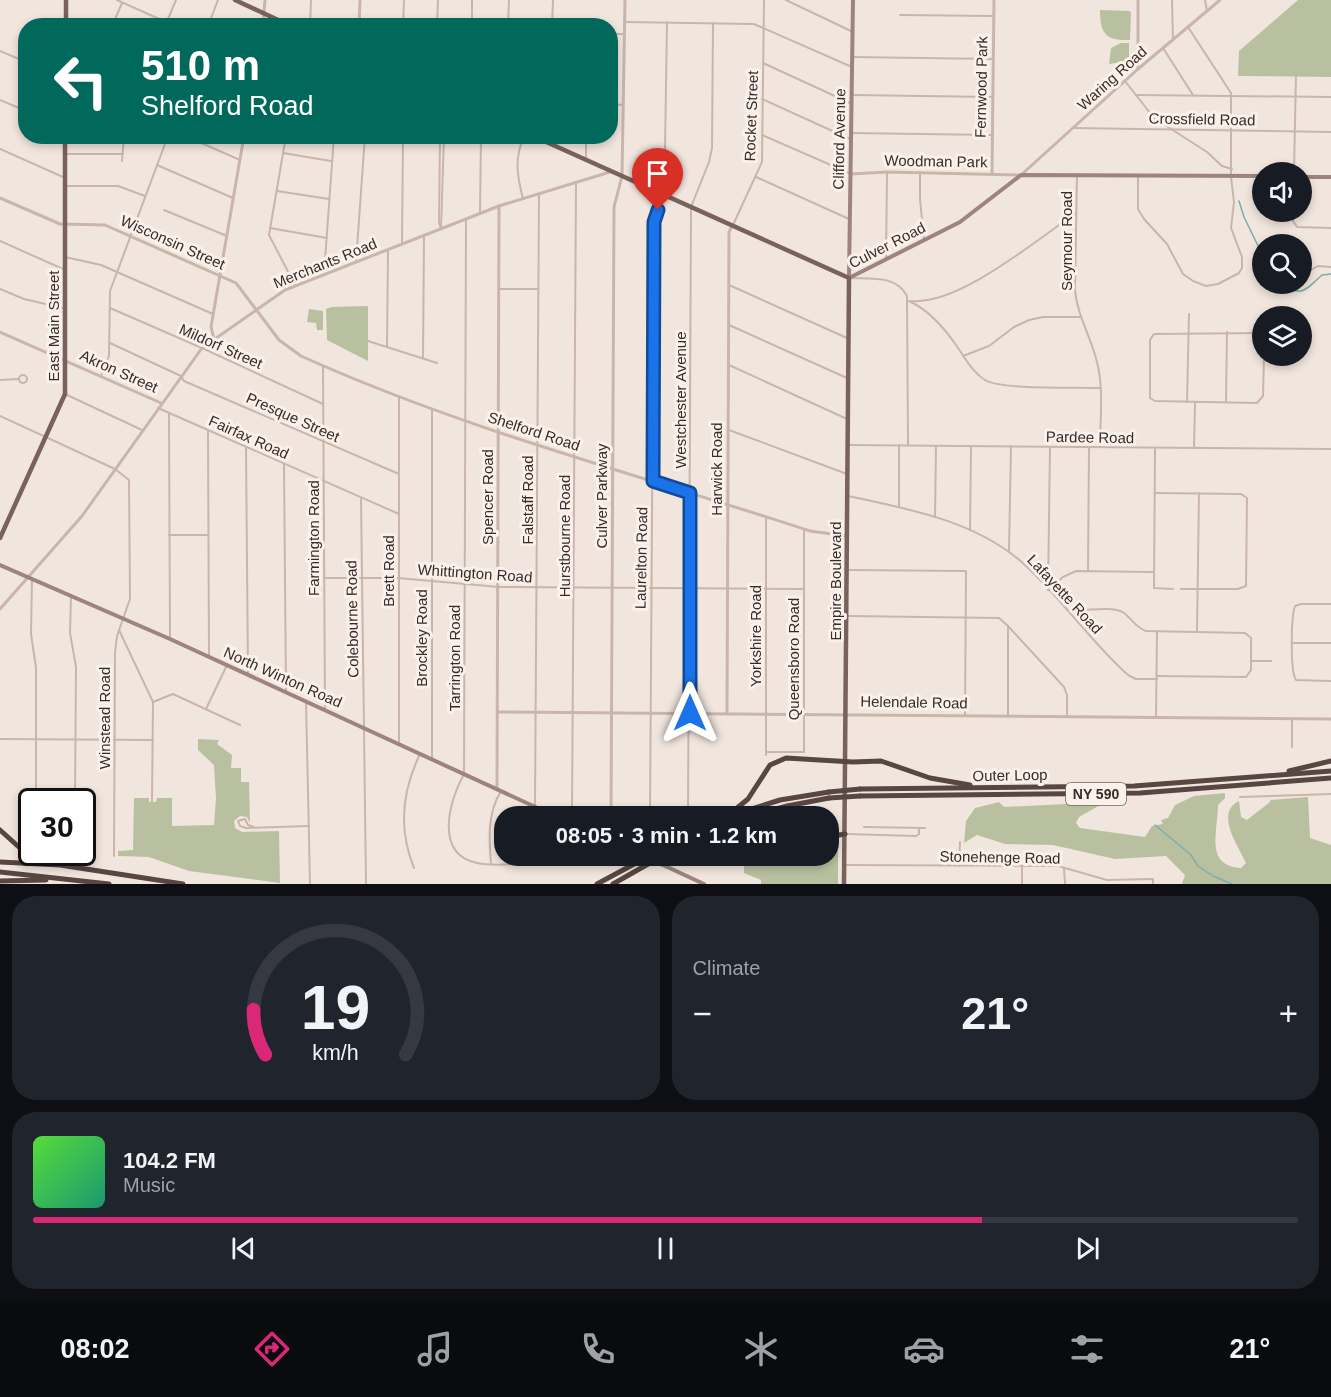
<!DOCTYPE html>
<meta charset="utf-8">
<style>
:root{--surface:#171b24;--page:#20242c;--text:#f1f3f6;--muted:#9ea1a6;--line:#363941;--accent:#db2777}
body{margin:0;font-family:Helvetica,sans-serif;background:var(--page);color:var(--text);height:100vh;display:flex;flex-direction:column;font-size:22px;white-space:nowrap}
*{box-sizing:border-box;margin:0}
p{font-size:20px;color:var(--muted)}
.icon{flex:none;width:33px;height:33px;fill:none;stroke:currentColor;stroke-width:2;stroke-linecap:round;stroke-linejoin:round}
.map{position:relative;height:884px;overflow:hidden}
.side{display:flex;flex-direction:column;gap:12px;padding:12px;background:#0d0f14;flex:1}
.side>*{flex:none}
.hud{position:absolute;left:18px;top:18px;width:600px;height:126px;border-radius:24px;box-shadow:0 3px 9px #0003;background:#00695c;color:#fff;overflow:hidden}
.controls{position:absolute;left:1252px;top:162px;display:grid;gap:12px}
.controls a{display:grid;place-items:center;width:60px;height:60px;border-radius:50%;background:var(--surface);box-shadow:0 3px 9px #0003;font-size:30px}
.speed{position:absolute;left:18px;top:788px;display:flex;gap:12px;font-size:30px;font-weight:700;text-align:center}
.speed>*{display:grid;place-content:center;width:78px;height:78px;border-radius:50%;background:var(--surface);box-shadow:0 3px 9px #0003;line-height:1}
.speed .limit{border:3px solid #111;border-radius:9px;background:#fff;color:#111}
.pin{position:absolute;display:grid;place-items:center;width:51px;height:51px;color:#fff;margin:-62px -26px;border-radius:50% 50% 50% 0;rotate:-45deg;box-shadow:0 0 6px #0007}
.pin .icon{rotate:45deg}
.me{position:absolute;width:66px;margin:-33px;rotate:0deg;stroke-linejoin:round;filter:drop-shadow(0 0 4px #0008)}
.turn{display:flex;align-items:center;gap:21px;height:126px;padding:0 24px;font-size:27px}
.turn .icon{width:78px;height:78px;stroke-width:2.5}
.turn b{display:block;font-size:42px;line-height:51px}
.big{font-size:45px;font-weight:700;line-height:1.1}
.side .tile{flex:1;display:flex;flex-direction:column;justify-content:center;gap:9px;min-width:0;padding:0 21px;border-radius:24px;background:var(--page)}
.side .dial{align-items:center;gap:0}
.dial svg{height:156px;overflow:visible;fill:none;stroke:var(--line);stroke-width:7;stroke-linecap:round;text-anchor:middle}
.dial text{fill:var(--text);stroke:none}
.song{display:flex;align-items:center;gap:18px}
.cover{width:72px;height:72px;border-radius:9px;background:linear-gradient(135deg,hsl(110 70% 55%),hsl(160 70% 35%))}
.played{height:6px;border-radius:3px;background:linear-gradient(90deg,var(--accent) 75%,var(--line) 75%)}
.keys{display:flex;justify-content:space-around;direction:ltr}
.heat{display:flex;justify-content:space-between;align-items:center;font-size:33px;direction:ltr}
.side .tiles{flex:1;display:grid;gap:12px;grid-template-columns:1fr 1fr}
.tile:last-child{grid-column:span 2}
.trip{position:absolute;left:494px;top:806px;width:345px;height:60px;border-radius:24px;background:var(--surface);box-shadow:0 3px 9px #0003;font-weight:700;line-height:60px;text-align:center}
.dock{display:flex;height:96px;justify-content:space-around;align-items:center;background:#090b0e;color:var(--muted)}
.dock .icon{width:42px;height:42px}
.dock .selected{color:var(--accent)}
.dock b{font-size:27px;color:var(--text)}
.map>svg:first-child{display:block}
</style>
<div class="map">
<svg width="1331" height="884" viewBox="0 0 1331 884">
<rect width="100%" height="100%" fill="#f1e6de"/>
<!-- green -->
<g fill="#b8c09f">
<polygon points="1298,0 1331,0 1331,77 1238,76 1239,51"/>
<path d="M1100,10L1129,11L1131,12L1130,40C1106,41 1100,34 1100,10Z"/>
<polygon points="1121,43 1129,43 1129,61 1109,64 1111,48"/>
<polygon points="368,306 368,361 327,340 326,309 331,307"/>
<polygon points="309,309 323,311 323,330 317,330 316,323 307,322"/>
<polygon points="198,739 219,740 217,744 232,755 231,768 241,768 241,782 249,782 250,823 247,817 240,816 234,821 235,828 242,832 279,831 280,883 189,871 149,857 118,856 118,851 133,850 134,798 149,798 149,802 156,802 157,798 172,798 172,826 214,825 216,798 214,765 198,750"/>
<path d="M1225,793V798L1218,805C1218,831 1204,866 1241,868L1246,863C1239,847 1214,813 1239,801L1241,817L1247,820L1270,802V800L1308,797L1310,838L1331,845V884H1182L1185,875L1166,856L1115,859L1053,845L1005,844L977,835L964,843L966,821L975,808L999,802L1004,807L1087,803L1102,804L1079,817L1076,823L1080,828L1145,837L1152,826L1163,824L1161,820L1168,818L1175,805L1194,796Z"/>
<polygon points="828,848 838,848 838,884 761,884 761,880 744,873 744,855 828,855"/>
</g>
<g fill="none" stroke-linecap="round" stroke-linejoin="round">
<!-- stream -->
<g stroke="#7eadaa" stroke-width="1.5">
<polyline points="1239,201 1244,217 1263,256"/>
<path d="M1279,284C1304,297 1304,291 1322,275L1331,274"/>
<polyline points="1155,825 1191,855 1198,866 1213,876 1232,884"/>
</g>
<!-- minor -->
<g stroke="#c9b5aa" stroke-width="2">
<polyline points="117,0 166,22"/>
<polyline points="786,0 851,31"/>
<polyline points="1172,0 1173,39"/>
<polyline points="1205,0 1207,11"/>
<polyline points="900,15 993,16"/>
<polyline points="624,22 754,24 852,67"/>
<polyline points="112,26 122,3"/>
<polyline points="165,26 176,0"/>
<polyline points="208,26 218,0"/>
<polyline points="310,26 311,0"/>
<polyline points="403,26 404,0"/>
<polyline points="437,26 438,0"/>
<polyline points="472,26 472,0"/>
<polyline points="508,26 509,0"/>
<polyline points="552,26 553,0"/>
<polyline points="610,34 624,34"/>
<polyline points="1163,48 1193,95"/>
<polyline points="0,51 26,62"/>
<polyline points="852,57 993,59"/>
<polyline points="763,63 850,103"/>
<polyline points="1125,81 1154,118 1207,152 1222,166 1232,169"/>
<polyline points="852,95 993,97"/>
<polyline points="1136,95 1331,97"/>
<polyline points="762,99 850,139"/>
<polyline points="0,100 26,111"/>
<polyline points="610,104 623,105"/>
<polyline points="1073,128 1331,132"/>
<polyline points="851,133 992,135"/>
<polyline points="762,135 849,173"/>
<polyline points="286,136 269,235 295,285"/>
<polyline points="440,136 439,223 441,229"/>
<polyline points="190,138 240,160"/>
<polyline points="549,144 550,136"/>
<polyline points="0,149 63,177"/>
<polyline points="283,153 331,161"/>
<polyline points="65,154 123,154"/>
<polyline points="586,158 586,136"/>
<polyline points="122,161 124,136"/>
<polyline points="157,165 233,198"/>
<polyline points="920,172 920,199 924,240"/>
<polyline points="1294,172 1296,73"/>
<path d="M1077,174L1075,290C1077,315 1091,337 1097,362C1104,389 1100,419 1100,447"/>
<polyline points="1138,176 1138,209 1144,219 1167,244 1183,274 1193,281 1206,286 1218,284 1239,273 1242,268 1242,257 1231,228 1234,202 1231,177 1231,93 1188,27"/>
<polyline points="756,177 849,219"/>
<polyline points="65,186 118,186 145,196"/>
<polyline points="650,187 665,149 667,22"/>
<polyline points="277,191 329,199"/>
<path d="M523,199C517,175 514,159 524,136"/>
<polyline points="164,210 227,236"/>
<polyline points="1293,212 1293,221 1297,227 1331,228"/>
<polyline points="480,213 481,136"/>
<path d="M466,219L464,774C449,801 434,854 477,863C494,867 514,863 532,864"/>
<polyline points="733,225 762,162 764,0"/>
<polyline points="270,228 327,238"/>
<polyline points="441,229 444,136"/>
<polyline points="0,241 63,269"/>
<polyline points="402,244 403,136"/>
<polyline points="65,257 101,265 213,314"/>
<polyline points="886,258 887,172"/>
<polyline points="356,262 365,136"/>
<polyline points="1309,271 1318,266 1331,267"/>
<polyline points="324,274 334,136"/>
<path d="M850,278C872,279 896,275 907,296L908,445"/>
<polyline points="729,285 847,338"/>
<polyline points="0,289 24,299 63,308"/>
<polyline points="499,289 538,289"/>
<path d="M909,301C929,310 946,330 958,348C966,359 973,373 985,380C1001,390 1077,387 1100,388"/>
<path d="M911,301C960,305 1036,240 1076,213"/>
<polyline points="110,308 202,348 323,404"/>
<polyline points="729,325 847,378"/>
<polyline points="1263,333 1154,334 1150,340 1150,398 1155,401 1257,403 1263,396 1264,356"/>
<polyline points="368,341 437,363"/>
<polyline points="110,343 181,376 184,381 399,474"/>
<polyline points="387,347 388,251"/>
<polyline points="963,356 989,346 1014,327 1029,320 1043,317 1081,317"/>
<polyline points="423,358 424,236"/>
<polyline points="729,365 847,419"/>
<polyline points="323,366 325,710"/>
<circle cx="23" cy="379" r="4"/>
<polyline points="101,376 109,356 110,291 168,136"/>
<polyline points="0,380 18,379"/>
<polyline points="65,394 142,430"/>
<polyline points="1226,401 1227,332"/>
<polyline points="1187,402 1189,314"/>
<polyline points="158,408 399,514"/>
<polyline points="432,410 432,758"/>
<polyline points="169,414 170,639"/>
<polyline points="0,416 115,469 129,480 130,599 117,636 115,653 114,856"/>
<polyline points="729,430 847,474"/>
<polyline points="208,431 209,656"/>
<polyline points="849,445 1331,449"/>
<polyline points="246,448 248,674"/>
<polyline points="1155,448 1154,588 1173,589"/>
<polyline points="1194,448 1195,403"/>
<polyline points="284,464 286,692"/>
<polyline points="1155,493 1241,494 1247,498 1246,586 1238,589 1181,589"/>
<path d="M848,496C909,509 977,521 1025,565C1062,599 1091,642 1128,675L1136,679H1157"/>
<polyline points="361,498 366,884"/>
<polyline points="899,507 899,445"/>
<polyline points="935,517 936,446"/>
<polyline points="970,530 971,446"/>
<polyline points="169,535 208,535"/>
<polyline points="1009,551 1011,446"/>
<polyline points="848,570 966,571 965,715"/>
<polyline points="1088,571 1089,447"/>
<polyline points="324,578 398,578 499,587 804,589"/>
<polyline points="32,579 31,634 36,668 36,801"/>
<polyline points="1048,590 1050,447"/>
<polyline points="1048,590 1063,577 1076,571 1153,572"/>
<polyline points="71,596 70,633 76,667 75,801"/>
<path d="M1331,604H1301L1295,606C1291,617 1290,671 1296,680L1331,681"/>
<polyline points="848,616 999,618 1008,626 1064,687 1067,695 1067,716"/>
<path d="M1074,618L1081,610C1093,610 1114,606 1124,613C1132,619 1136,628 1146,631L1245,633L1251,638V670L1246,677L1157,676"/>
<polyline points="119,630 153,702 152,802"/>
<polyline points="1197,632 1199,493"/>
<polyline points="1293,643 1331,643"/>
<polyline points="1252,661 1271,661"/>
<polyline points="306,701 310,884"/>
<polyline points="153,702 173,694 240,725"/>
<polyline points="206,709 227,665"/>
<polyline points="1008,716 1008,626"/>
<polyline points="1156,717 1157,632"/>
<polyline points="0,739 153,740"/>
<polyline points="399,743 399,398"/>
<polyline points="1292,747 1292,719"/>
<polyline points="766,752 804,752 804,529"/>
<polyline points="766,755 766,517"/>
<polyline points="1240,797 1331,794"/>
<polyline points="535,806 539,194"/>
<polyline points="572,816 576,183"/>
<polyline points="650,816 654,222 665,195"/>
<polyline points="688,816 691,207 709,162 712,148 713,23"/>
<polyline points="254,827 248,825 245,819 238,821 240,826 246,828 309,826"/>
<polyline points="864,827 925,828"/>
<polyline points="847,834 916,836 919,834 919,828"/>
<path d="M491,864C489,839 487,814 501,791"/>
<polyline points="844,865 1058,866 1107,880 1153,879 1153,884"/>
<polyline points="959,866 960,842"/>
<polyline points="1022,866 1022,884"/>
<path d="M414,868C398,829 402,791 420,754"/>
<polyline points="1064,868 1065,884"/>
</g>
<!-- tertiary -->
<g stroke="#c9b5aa" stroke-width="3">
<polyline points="1138,0 1138,69"/>
<polyline points="263,26 265,0"/>
<polyline points="359,26 360,0"/>
<polyline points="851,174 887,172 1021,175 1138,69 1220,0"/>
<polyline points="992,174 994,0"/>
<path d="M0,198L60,224L105,225L236,283L279,340L301,356C465,430 640,475 810,531L846,536"/>
<polyline points="0,332 161,403"/>
<polyline points="214,339 211,327 244,136"/>
<polyline points="0,609 82,516 202,348 285,290 499,206 610,172"/>
<polyline points="497,712 1331,719"/>
<polyline points="727,713 729,232 732,226"/>
<polyline points="497,789 499,206"/>
<polyline points="611,816 614,207 622,176 625,0"/>
</g>
<!-- secondary -->
<g stroke="#9d847c" stroke-width="4">
<polyline points="853,0 849,278 960,222 1021,175 1263,176"/>
<polyline points="1302,177 1331,177"/>
<polyline points="0,565 170,639 555,816"/>
<polyline points="663,865 704,884"/>
</g>
<!-- primary -->
<g stroke="#78625b" stroke-width="4.5">
<polyline points="235,0 291,26"/>
<polyline points="66,26 66,0"/>
<polyline points="533,136 849,278 844,884"/>
<polyline points="0,538 65,394 65,136"/>
</g>
<!-- motorway -->
<g stroke="#574641" stroke-width="5">
<polyline points="1289,771 1331,761"/>
<polyline points="860,789 1134,786 1331,771"/>
<polyline points="860,796 1140,793 1331,778"/>
<polyline points="723,816 737,808 748,799 770,765 786,758 853,762 881,761 930,778 970,785"/>
<polyline points="729,816 780,800 829,792"/>
<polyline points="750,816 787,806 829,798"/>
<polyline points="776,816 790,808"/>
<polyline points="0,830 20,848 51,861"/>
<polyline points="828,837 845,834"/>
<polyline points="0,862 60,865 183,884"/>
<polyline points="0,872 109,884"/>
<polyline points="0,881 46,880"/>
<polyline points="597,884 651,855"/>
<polyline points="613,884 664,855"/>
</g>
<!-- secondary-bridge -->
<polyline stroke="#9d847c" stroke-width="4" points="641,855 663,865"/>
<!-- motorway-bridge -->
<g stroke="#574641" stroke-width="5">
<polyline points="829,792 860,789"/>
<polyline points="829,798 860,796"/>
</g>
</g>
<g fill="none" stroke-linecap="round" stroke-linejoin="round">
<!-- route casing -->
<g stroke="#114b97" stroke-width="15">
<polyline id="route" points="658,210 654,222 653,481 690,493 690,713"/>
</g>
<!-- route -->
<use href="#route" stroke="#1a73e8" stroke-width="10"/>
</g>
<g text-anchor="middle" dominant-baseline="central" stroke-width="6" stroke-linejoin="round" paint-order="stroke">
<!-- shield labels -->
<rect fill="#f9f1ea" stroke="#716763" stroke-width="1.5" x="1066" y="783" width="60" height="22" rx="4.5"/>
<g font-size="14" font-weight="bold" fill="#372c29">
<text x="1096" y="794">NY 590</text>
</g>
<!-- street labels -->
<g font-size="15" fill="#372c29" stroke="#f9f1ea">
<text transform="translate(1112 78) rotate(-42)">Waring Road</text>
<text transform="translate(981 87) rotate(-89)">Fernwood Park</text>
<text transform="translate(751 116) rotate(-88)">Rocket Street</text>
<text transform="translate(1202 119) rotate(1)">Crossfield Road</text>
<text transform="translate(839 139) rotate(-89)">Clifford Avenue</text>
<text transform="translate(936 161) rotate(1)">Woodman Park</text>
<text transform="translate(1066 241) rotate(-90)">Seymour Road</text>
<text transform="translate(173 242) rotate(24)">Wisconsin Street</text>
<text transform="translate(887 245) rotate(-27)">Culver Road</text>
<text transform="translate(325 263) rotate(-22)">Merchants Road</text>
<text transform="translate(53 326) rotate(-90)">East Main Street</text>
<text transform="translate(221 346) rotate(24)">Mildorf Street</text>
<text transform="translate(119 371) rotate(24)">Akron Street</text>
<text transform="translate(680 400) rotate(-90)">Westchester Avenue</text>
<text transform="translate(293 417) rotate(24)">Presque Street</text>
<text transform="translate(534 431) rotate(18)">Shelford Road</text>
<text transform="translate(249 437) rotate(24)">Fairfax Road</text>
<text transform="translate(1090 437) rotate(1)">Pardee Road</text>
<text transform="translate(716 469) rotate(-90)">Harwick Road</text>
<text transform="translate(601 496) rotate(-90)">Culver Parkway</text>
<text transform="translate(487 497) rotate(-90)">Spencer Road</text>
<text transform="translate(527 500) rotate(-90)">Falstaff Road</text>
<text transform="translate(564 536) rotate(-90)">Hurstbourne Road</text>
<text transform="translate(313 538) rotate(-90)">Farmington Road</text>
<text transform="translate(641 558) rotate(-89)">Laurelton Road</text>
<text transform="translate(388 571) rotate(-90)">Brett Road</text>
<text transform="translate(475 573) rotate(4)">Whittington Road</text>
<text transform="translate(835 581) rotate(-90)">Empire Boulevard</text>
<text transform="translate(1065 594) rotate(47)">Lafayette Road</text>
<text transform="translate(352 619) rotate(-91)">Colebourne Road</text>
<text transform="translate(755 636) rotate(-90)">Yorkshire Road</text>
<text transform="translate(421 638) rotate(-90)">Brockley Road</text>
<text transform="translate(454 658) rotate(-90)">Tarrington Road</text>
<text transform="translate(793 659) rotate(-90)">Queensboro Road</text>
<text transform="translate(283 677) rotate(24)">North Winton Road</text>
<text transform="translate(914 702) rotate(1)">Helendale Road</text>
<text transform="translate(104 718) rotate(-90)">Winstead Road</text>
<text transform="translate(1010 775) rotate(-1)">Outer Loop</text>
<text transform="translate(1000 857) rotate(1)">Stonehenge Road</text>
</g>
</g>
</svg>
<div class="controls">
<a><svg class="icon" aria-label="sound" viewBox="0 0 24 24"><path d="M4 9h4l5-4v14l-5-4H4zM17 9q2 3 0 6"/></svg></a>
<a><svg class="icon" aria-label="search" viewBox="0 0 24 24"><circle cx="10" cy="10" r="6"/><path d="M15 15l6 6"/></svg></a>
<a><svg class="icon" aria-label="layers" viewBox="0 0 24 24"><path d="M12 4l9 5-9 5-9-5zM3 14l9 5 9-5"/></svg></a>
</div>
<div class="speed"><div class="limit">30</div></div>
<div class="pin" style="left:658px;top:210px;background:#d93025"><svg class="icon" aria-label="arrive" viewBox="0 0 24 24"><path d="M6 21V4h12l-3 4 3 4H6"/></svg></div>
<svg class="me" style="left:690px;top:713px" viewBox="-20 -20 40 40"><path d="M0-17L14 15 0 8-14 15z" fill="#1a73e8" stroke="#fff" stroke-width="4"/></svg>
<div class="trip">08:05 · 3 min · 1.2 km</div>
<div class="hud">
<div class="turn"><svg class="icon" aria-label="left" viewBox="0 0 24 24"><path d="M17 20v-9H6M10 6l-5 5 5 5"/></svg><div><b>510 m</b>Shelford Road</div></div>
</div>
</div>
<section class="side">
<div class="tiles">
<div class="tile dial"><svg viewBox="0 0 100 80">
<path d="M14 69A42 42 0 1 1 86 69"/>
<path d="M14 69A42 42 0 0 1 8 46" stroke="#db2777"/>
<text x="50" y="56" font-size="32" font-weight="700">19</text>
<text x="50" y="72" font-size="11">km/h</text>
</svg></div>
<div class="tile"><p>Climate</p>
<div class="heat"><a>−</a><b class="big">21°</b><a>+</a></div>
</div>
<div class="tile">
<div class="song"><i class="cover"></i><div><b>104.2 FM</b><p>Music</p></div></div>
<div class="played"></div>
<div class="keys"><svg class="icon" aria-label="previous" viewBox="0 0 24 24"><path d="M18 5L8 12l10 7zM5 5v14"/></svg><svg class="icon" aria-label="pause" viewBox="0 0 24 24"><path d="M8 5v14M16 5v14"/></svg><svg class="icon" aria-label="next" viewBox="0 0 24 24"><path d="M6 5l10 7-10 7zM19 5v14"/></svg></div>
</div>
</div>
</section>
<nav class="dock">
<b>08:02</b>
<svg class="icon selected" aria-label="directions" viewBox="0 0 24 24"><path d="M12 3l9 9-9 9-9-9zM9 14v-3h6M13 9l2 2-2 2"/></svg>
<svg class="icon" aria-label="music" viewBox="0 0 24 24"><path d="M9 18V5l10-2v13"/><circle cx="6" cy="18" r="3"/><circle cx="16" cy="16" r="3"/></svg>
<svg class="icon" aria-label="phone" viewBox="0 0 24 24"><path d="M5 4h4l2 5-3 2q2 4 5 5l2-3 5 2v4C11 20 4 13 5 4z"/></svg>
<svg class="icon" aria-label="climate" viewBox="0 0 24 24"><path d="M12 3v18M4 7l16 10M4 17L20 7"/></svg>
<svg class="icon" aria-label="car" viewBox="0 0 24 24"><path d="M5 17H2v-5l4-1 3-4h7l3 4 3 1v5h-3M9 17h6M6 11h13"/><circle cx="7" cy="17" r="2"/><circle cx="17" cy="17" r="2"/></svg>
<svg class="icon" aria-label="filters" viewBox="0 0 24 24"><path d="M4 7h16M4 17h16"/><circle cx="9" cy="7" r="2"/><circle cx="15" cy="17" r="2"/></svg>
<b>21°</b>
</nav>
